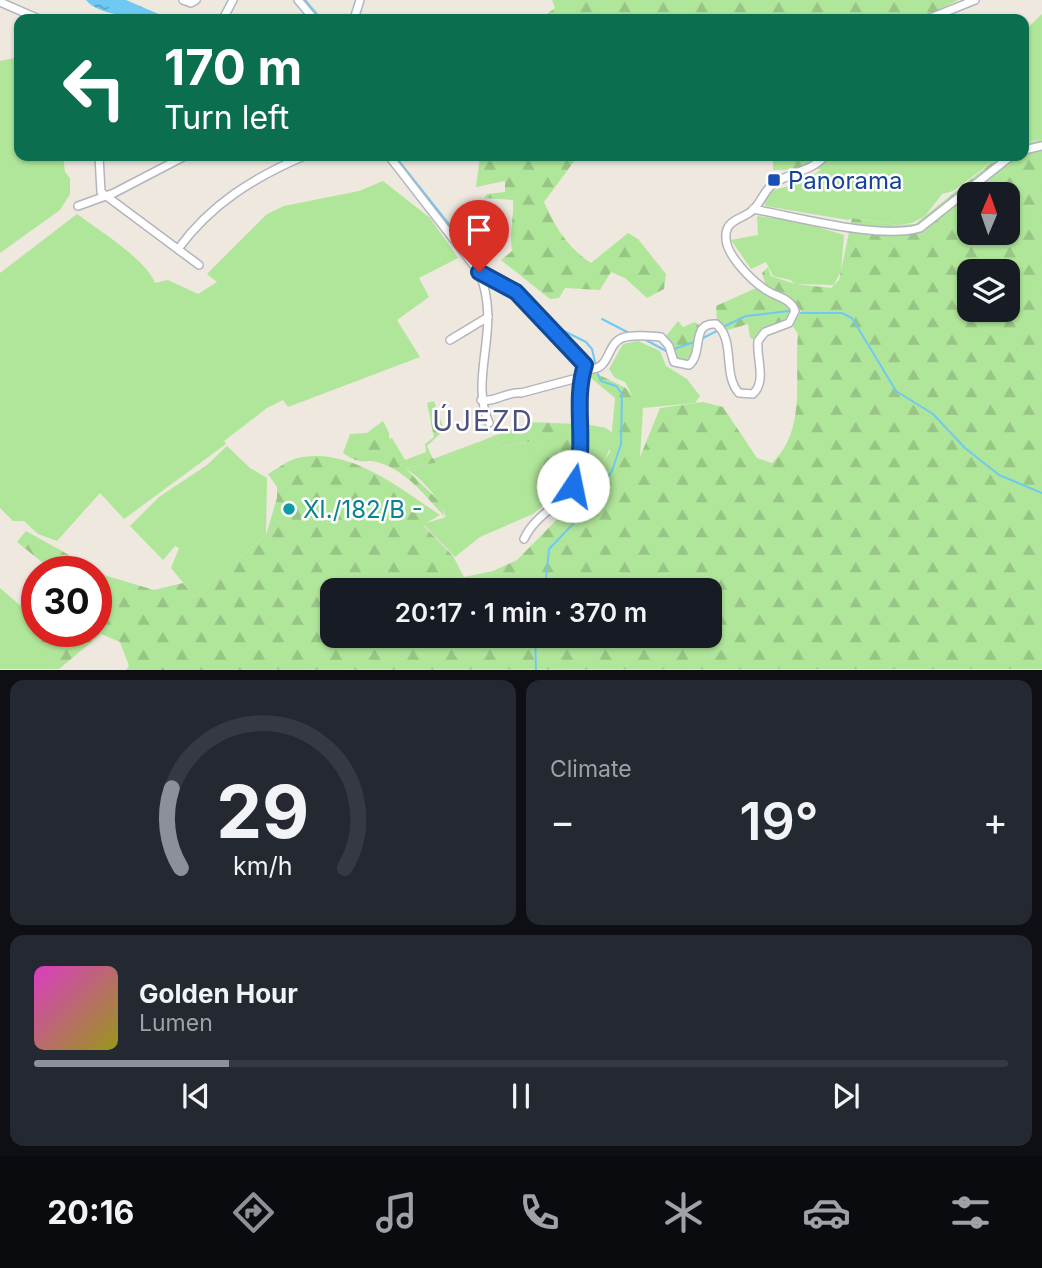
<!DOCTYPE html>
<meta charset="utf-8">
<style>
:root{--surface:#171b24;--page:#242831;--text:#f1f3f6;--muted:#9ea1a6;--line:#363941;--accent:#8c9099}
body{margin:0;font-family:Inter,sans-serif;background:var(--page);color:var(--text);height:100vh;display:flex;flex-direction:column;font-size:26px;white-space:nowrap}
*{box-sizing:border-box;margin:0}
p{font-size:23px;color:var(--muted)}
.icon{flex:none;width:38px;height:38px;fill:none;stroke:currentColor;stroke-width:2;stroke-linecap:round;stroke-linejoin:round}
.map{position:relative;height:670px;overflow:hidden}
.sheet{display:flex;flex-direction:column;gap:10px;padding:10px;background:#0d0f14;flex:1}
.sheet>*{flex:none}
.top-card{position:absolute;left:14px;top:14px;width:1015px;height:147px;border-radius:14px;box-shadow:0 2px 5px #0004;background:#0b6e4f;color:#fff;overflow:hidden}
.needle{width:46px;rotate:2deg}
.buttons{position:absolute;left:957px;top:182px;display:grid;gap:14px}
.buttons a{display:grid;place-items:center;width:63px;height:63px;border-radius:14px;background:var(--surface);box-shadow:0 2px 5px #0004;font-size:35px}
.speed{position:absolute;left:21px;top:556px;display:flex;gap:14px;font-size:35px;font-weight:700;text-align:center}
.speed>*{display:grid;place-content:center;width:91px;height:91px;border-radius:50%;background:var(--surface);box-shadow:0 2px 5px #0004;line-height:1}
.speed .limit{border:10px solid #d22;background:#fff;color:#111}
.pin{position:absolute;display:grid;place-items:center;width:60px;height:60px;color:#fff;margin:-72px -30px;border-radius:50% 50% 50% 0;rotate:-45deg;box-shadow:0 0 7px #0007}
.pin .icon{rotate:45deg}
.me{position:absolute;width:77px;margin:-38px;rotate:11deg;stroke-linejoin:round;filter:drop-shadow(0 0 5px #0008)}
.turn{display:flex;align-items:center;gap:24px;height:147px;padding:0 35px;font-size:32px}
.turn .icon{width:91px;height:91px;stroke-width:2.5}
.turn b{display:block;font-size:49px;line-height:60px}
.big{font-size:52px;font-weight:600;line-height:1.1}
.sheet .widget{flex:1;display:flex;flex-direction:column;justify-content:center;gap:10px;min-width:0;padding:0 24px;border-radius:14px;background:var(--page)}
.sheet .dial{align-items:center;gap:0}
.dial svg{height:182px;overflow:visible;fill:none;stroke:var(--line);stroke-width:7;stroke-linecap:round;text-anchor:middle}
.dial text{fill:var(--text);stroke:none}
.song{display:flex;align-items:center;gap:21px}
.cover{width:84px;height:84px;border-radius:10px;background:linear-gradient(135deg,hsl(310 70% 55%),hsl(60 70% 35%))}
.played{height:7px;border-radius:4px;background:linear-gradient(90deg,var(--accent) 20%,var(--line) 20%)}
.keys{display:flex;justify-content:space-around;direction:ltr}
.heat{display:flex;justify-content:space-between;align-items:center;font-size:38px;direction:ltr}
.sheet .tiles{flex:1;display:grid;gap:10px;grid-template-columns:1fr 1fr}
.widget:last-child{grid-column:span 2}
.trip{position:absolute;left:320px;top:578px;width:402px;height:70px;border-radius:14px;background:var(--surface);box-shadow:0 2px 5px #0004;font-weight:600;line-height:70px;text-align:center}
.menu{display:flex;height:112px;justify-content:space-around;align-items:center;background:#090b0e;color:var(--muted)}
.menu .icon{width:49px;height:49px}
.menu .active{color:var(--accent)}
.menu b{font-size:32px;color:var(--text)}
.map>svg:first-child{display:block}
</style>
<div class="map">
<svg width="1042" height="670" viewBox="0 0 1042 670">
<defs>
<pattern id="forest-firs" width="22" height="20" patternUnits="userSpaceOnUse" patternTransform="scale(1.75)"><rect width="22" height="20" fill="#b0e69a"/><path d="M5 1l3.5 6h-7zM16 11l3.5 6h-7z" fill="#98c585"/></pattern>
<pattern id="water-ripples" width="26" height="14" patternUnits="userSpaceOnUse" patternTransform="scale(1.75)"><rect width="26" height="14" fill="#70c9f2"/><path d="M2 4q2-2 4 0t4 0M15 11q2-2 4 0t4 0" fill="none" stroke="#5ca3c4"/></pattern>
</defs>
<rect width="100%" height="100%" fill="#eee8df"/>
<!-- grass -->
<g fill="#b0e69a">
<polygon points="1042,14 1042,139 1024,143 1024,31"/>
<polygon points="19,57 19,156 63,156 65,172 70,178 70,194 60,210 0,253 0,61"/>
<path d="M834,156H1000L953,191L942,194L925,216L912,223L898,225L853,218L848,220L765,206C762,187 785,189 798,183C812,177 825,168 834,156Z"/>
<path d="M383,181L430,218L458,258L419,278L429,297L397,320L420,357L288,407L283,400L267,408L224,441L226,444L124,519L100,493L57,541L38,534L24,521H13L0,508V273L77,214C98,230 146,259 155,283L168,280L198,294L217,282L207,274L267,214L284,206L359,191Z"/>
<polygon points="757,216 798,221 844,235 841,271 834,285 795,284 790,280 773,276 766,262 751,269 731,240 758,235"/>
<polygon points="638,341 660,351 666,366 687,379 700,396 695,403 643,408 640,457 633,460 633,397 625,382 615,378 609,369 623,344"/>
<path d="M581,423L606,428L614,434C608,463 589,487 567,506L579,475Z"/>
<path d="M491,437L501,447L533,441L572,465V474L563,479L556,495L533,514L480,537L455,557L423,524L446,517C438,496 423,480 405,468L435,463Z"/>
<polygon points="227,446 250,468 267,478 266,535 195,597 171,568 179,548 175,546 163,560 130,526 159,497 207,465"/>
<path d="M0,588L37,620C33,638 44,654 52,669H0Z"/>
</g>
<!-- forest -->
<g fill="url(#forest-firs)" fill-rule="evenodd">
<polygon points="552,0 958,0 921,19 540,19 555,8"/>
<path d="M1042,139V669L126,670L129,666L120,642L101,634L59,669H52L41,651L35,628L37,624V632H96V572H54L17,542L26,531L107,576L154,590L183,583L195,597L266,535L277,498V487L268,474C277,469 287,461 297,458C349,446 400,488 440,515L423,525L453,556L464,577L493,571L517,560L584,492L610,452L615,398L585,373L593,372L626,388L633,397V459L640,457L660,408L703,402L723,407L757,458L772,463C807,430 794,378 798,334L792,325L801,311L792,298L766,286L762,273L768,267L771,276L795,284L831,288L839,280L852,218L898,225L915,224L1000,156H1024V144ZM970,194H1008V233H970ZM970,271H1008V310H970ZM332,590H710V635H332Z"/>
<path d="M480,156H578L544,202C555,227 568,248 591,263L628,233L638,239L666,274L664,289L647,298L625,278L611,272L600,290L565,288L559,298L550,299L501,260L512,251C509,234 514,219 513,200L484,198L487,194L505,192V181L476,187Z"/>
<polygon points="773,156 834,156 823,169 773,170"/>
<path d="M756,288L788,304L791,314C780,327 762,323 754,339L750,338L748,324L725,331L717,321L716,306Z"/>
<polygon points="678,321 683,327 695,322 699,325 693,356 684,363 676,358 674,346 666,336"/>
<path d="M434,401L444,430L427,446L433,459L489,438L435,463L405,468L440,502L445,517C427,498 407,471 380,463C363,457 365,468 343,453L350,434L367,433L383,421L389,433V439L392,438L405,460L426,452L425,444L434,437L427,403Z"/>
<polygon points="530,422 578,424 576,462 568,495 557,492 563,479 572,474 572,465 538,468 532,441 501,447 491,437"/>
</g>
<!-- water -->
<path fill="url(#water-ripples)" d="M86,0H126L170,19C150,19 98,17 86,0Z"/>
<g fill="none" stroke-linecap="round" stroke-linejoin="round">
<!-- stream -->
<g stroke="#70c9f2" stroke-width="2">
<polyline points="305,0 321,19"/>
<polyline points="395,156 483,267 519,285 556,327 586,342 592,349 596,366"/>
<polyline points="801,313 842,313 852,318 896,391 933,414 965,448 999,475 1042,493"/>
<polyline points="602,319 629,333"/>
<polyline points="725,326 746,316 789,311"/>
<polyline points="703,338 717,331"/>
<polyline points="646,340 666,351"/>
<polyline points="674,349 694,342"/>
<polyline points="545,590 549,549 576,521 612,471 621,444 622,394 616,386 601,381 597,372"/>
<polyline points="535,635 536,670"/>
</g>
<!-- minor casing -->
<g stroke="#b2b4c0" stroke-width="10">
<g id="minor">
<polyline points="183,0 191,3 196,0"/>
<polyline points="298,0 314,19"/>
<polyline points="0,2 39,19"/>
<polyline points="223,19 233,0"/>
<polyline points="354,19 360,0"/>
<polyline points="928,19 975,0"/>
<polyline points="1024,150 1042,146"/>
<polyline points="99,156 101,192 199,265"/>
<path d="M389,156L479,272C503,328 468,376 489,423"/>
<polyline points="78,206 114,193 185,156"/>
<path d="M753,209C797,217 880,240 920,228L1011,156"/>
<path d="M178,249C211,204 253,178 304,156"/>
<path d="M479,272L516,292L585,365L593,369C610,367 607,344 622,338C633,334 650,336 661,337L669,346L674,362L689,365C704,353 690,322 716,324C736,340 722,375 739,393L753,394C767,381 756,358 758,341L765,332L789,323L795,311C791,298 776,297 766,290C752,281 727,256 726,239C724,219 742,220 753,210C761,202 764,191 773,184C790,172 811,172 825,156"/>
<polyline points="450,340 488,317"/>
<path d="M481,400C495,403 507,391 521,393L581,377"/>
<path d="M524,539C537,511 569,502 576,479C588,442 573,402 585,365"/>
</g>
</g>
<!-- minor -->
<use href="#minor" stroke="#fff" stroke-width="7"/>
</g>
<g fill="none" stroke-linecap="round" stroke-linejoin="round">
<!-- route casing -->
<g stroke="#114b97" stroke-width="18">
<path id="route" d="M479,272L516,292L585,365C572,405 589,448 573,486"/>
</g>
<!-- route -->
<use href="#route" stroke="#1a73e8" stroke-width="12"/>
</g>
<!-- markers -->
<rect fill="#1a4fb4" stroke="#fff" stroke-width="2.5" x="767" y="173" width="14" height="14" rx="3.5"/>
<circle fill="#0f9aa8" stroke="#fff" stroke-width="2.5" cx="289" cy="509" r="7"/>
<g text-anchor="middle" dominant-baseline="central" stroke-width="5" stroke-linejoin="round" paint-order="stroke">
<!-- transit labels -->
<g font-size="24" fill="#164399" stroke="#fff" text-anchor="start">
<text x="788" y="180">Panorama</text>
</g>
<!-- culture labels -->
<g font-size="24" fill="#0d838f" stroke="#fff" text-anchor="start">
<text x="303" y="509">XI./182/B -</text>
</g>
<!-- quarter labels -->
<g font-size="28" letter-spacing="2" fill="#4b527f" stroke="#fff">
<text x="483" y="421">ÚJEZD</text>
</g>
</g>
</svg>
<div class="buttons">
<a><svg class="needle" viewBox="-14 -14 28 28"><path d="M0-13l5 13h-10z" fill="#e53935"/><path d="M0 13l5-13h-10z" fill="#9ea1a6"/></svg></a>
<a><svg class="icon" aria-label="layers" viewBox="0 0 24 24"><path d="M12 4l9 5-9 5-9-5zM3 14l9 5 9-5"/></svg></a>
</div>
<div class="speed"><div class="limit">30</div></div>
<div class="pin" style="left:479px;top:272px;background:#d93025"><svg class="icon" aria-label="arrive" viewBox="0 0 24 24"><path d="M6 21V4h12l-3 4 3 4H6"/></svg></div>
<svg class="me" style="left:573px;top:486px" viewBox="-20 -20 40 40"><circle r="19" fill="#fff"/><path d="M0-13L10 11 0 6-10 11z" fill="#1a73e8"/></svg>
<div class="trip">20:17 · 1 min · 370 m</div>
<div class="top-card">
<div class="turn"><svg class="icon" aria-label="left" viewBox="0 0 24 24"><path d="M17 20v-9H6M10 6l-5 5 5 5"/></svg><div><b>170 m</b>Turn left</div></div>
</div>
</div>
<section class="sheet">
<div class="tiles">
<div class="widget dial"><svg viewBox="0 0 100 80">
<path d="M14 69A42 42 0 1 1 86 69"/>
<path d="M14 69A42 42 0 0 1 10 34" stroke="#8c9099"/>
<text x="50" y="56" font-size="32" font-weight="700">29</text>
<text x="50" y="72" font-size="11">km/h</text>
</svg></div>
<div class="widget"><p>Climate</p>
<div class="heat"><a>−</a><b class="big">19°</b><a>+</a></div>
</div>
<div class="widget">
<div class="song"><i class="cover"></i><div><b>Golden Hour</b><p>Lumen</p></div></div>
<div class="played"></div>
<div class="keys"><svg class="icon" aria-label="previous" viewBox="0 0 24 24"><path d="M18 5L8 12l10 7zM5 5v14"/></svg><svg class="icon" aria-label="pause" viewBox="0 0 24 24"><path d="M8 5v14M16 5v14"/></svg><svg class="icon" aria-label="next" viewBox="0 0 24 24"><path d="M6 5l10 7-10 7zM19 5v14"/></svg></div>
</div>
</div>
</section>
<nav class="menu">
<b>20:16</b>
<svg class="icon active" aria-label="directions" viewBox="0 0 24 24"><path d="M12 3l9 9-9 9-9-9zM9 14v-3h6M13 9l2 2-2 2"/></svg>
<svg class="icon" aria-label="music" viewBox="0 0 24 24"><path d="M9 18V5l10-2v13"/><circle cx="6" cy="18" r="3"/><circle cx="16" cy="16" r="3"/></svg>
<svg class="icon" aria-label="phone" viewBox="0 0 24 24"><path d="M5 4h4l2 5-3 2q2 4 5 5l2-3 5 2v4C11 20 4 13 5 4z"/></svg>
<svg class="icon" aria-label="climate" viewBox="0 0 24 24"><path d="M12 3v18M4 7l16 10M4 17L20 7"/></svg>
<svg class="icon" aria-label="car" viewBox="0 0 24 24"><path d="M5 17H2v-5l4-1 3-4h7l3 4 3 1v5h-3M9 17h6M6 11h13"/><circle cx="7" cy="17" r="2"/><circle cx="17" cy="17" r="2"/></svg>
<svg class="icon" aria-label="filters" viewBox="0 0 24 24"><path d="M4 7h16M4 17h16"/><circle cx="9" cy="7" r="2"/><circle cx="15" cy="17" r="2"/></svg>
</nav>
